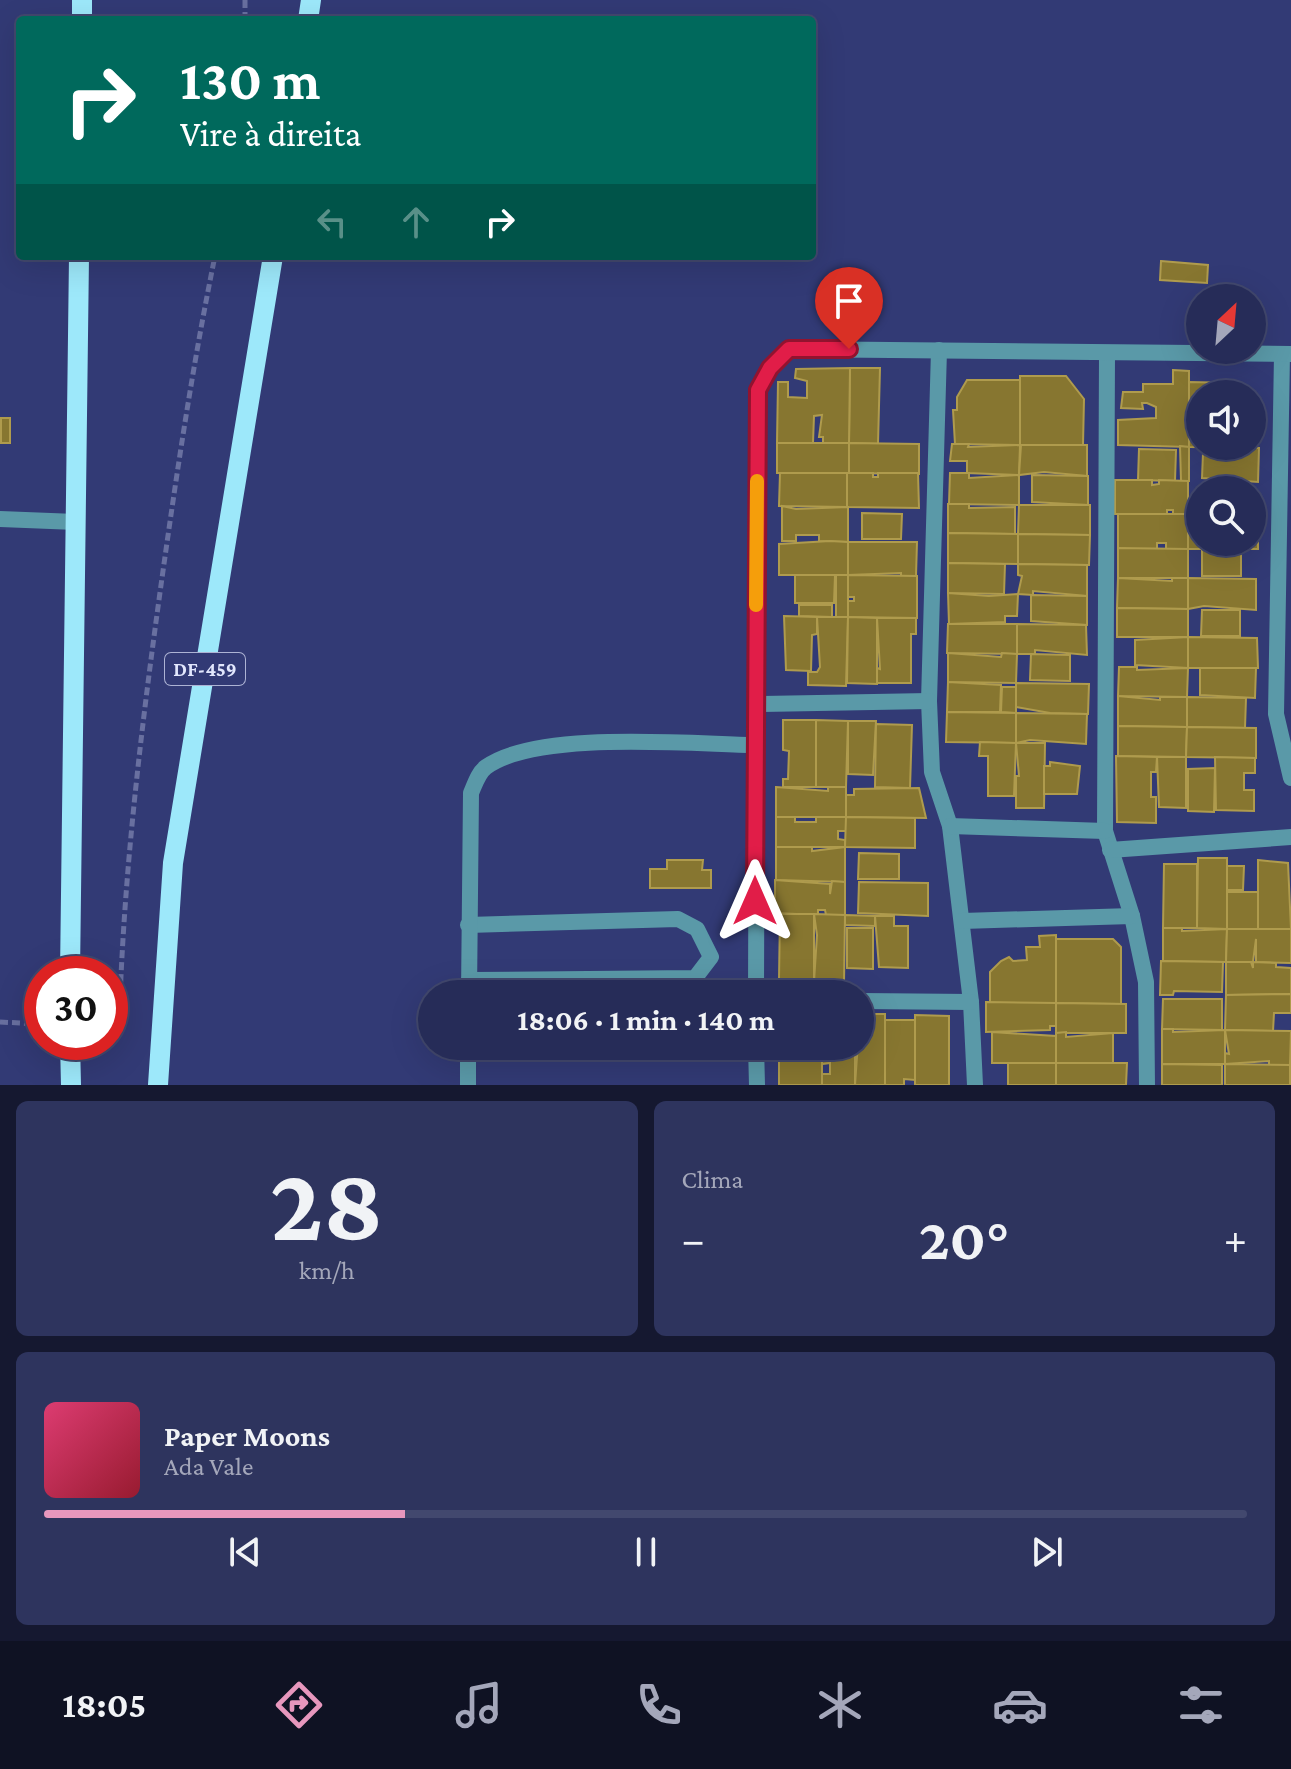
<!DOCTYPE html>
<html lang="pt">
<meta charset="utf-8">
<style>
:root{--surface:#262c58;--page:#2e345e;--text:#f1f3f6;--muted:#a4a7ba;--line:#42486e;--accent:#e797bd}
body{margin:0;font-family:"Crimson Pro",serif;background:var(--page);color:var(--text);height:100vh;display:flex;flex-direction:column;font-size:30px;white-space:nowrap}
*{box-sizing:border-box;margin:0}
p{font-size:26px;color:var(--muted)}
.icon{flex:none;width:44px;height:44px;fill:none;stroke:currentColor;stroke-width:2;stroke-linecap:round;stroke-linejoin:round}
.map{position:relative;height:1085px;overflow:hidden}
.side{display:flex;flex-direction:column;gap:16px;padding:16px;background:#151830;flex:1}
.side>*{flex:none}
.top-card{position:absolute;left:16px;top:16px;width:800px;height:244px;border-radius:8px;box-shadow:0 8px 32px #0002,0 0 0 2px var(--line);background:#00695c;color:#fff;overflow:hidden}
.needle{width:52px;rotate:26deg}
.tools{position:absolute;left:1186px;top:284px;display:grid;gap:16px}
.tools a{display:grid;place-items:center;width:80px;height:80px;border-radius:50%;background:var(--surface);box-shadow:0 8px 32px #0002,0 0 0 2px var(--line);font-size:40px}
.speed{position:absolute;left:24px;top:956px;display:flex;gap:16px;font-size:40px;font-weight:700;text-align:center}
.speed>*{display:grid;place-content:center;width:104px;height:104px;border-radius:50%;background:var(--surface);box-shadow:0 8px 32px #0002,0 0 0 2px var(--line);line-height:1}
.speed .limit{border:12px solid #d22;background:#fff;color:#111}
.pin{position:absolute;display:grid;place-items:center;width:68px;height:68px;color:#fff;margin:-82px -34px;border-radius:50% 50% 50% 0;rotate:-45deg;box-shadow:0 0 8px #0007}
.pin .icon{rotate:45deg}
.me{position:absolute;width:88px;margin:-44px;rotate:0deg;stroke-linejoin:round;filter:drop-shadow(0 0 6px #0008)}
.turn{display:flex;align-items:center;gap:28px;height:168px;padding:0 32px;font-size:36px}
.turn .icon{width:104px;height:104px;stroke-width:2.5}
.turn b{display:block;font-size:56px;line-height:68px}
.lanes{display:flex;align-items:center;height:76px;padding:0 32px;background:#0003;justify-content:center;gap:40px;direction:ltr}
.lanes .off{opacity:.35}
.big{font-size:60px;font-weight:700;line-height:1.1}
.side .widget{flex:1;display:flex;flex-direction:column;justify-content:center;gap:12px;min-width:0;padding:0 28px;border-radius:12px;background:var(--page)}
.side .dial{align-items:center;gap:0}
.dial b{font-size:104px;line-height:1}
.song{display:flex;align-items:center;gap:24px}
.cover{width:96px;height:96px;border-radius:12px;background:linear-gradient(135deg,hsl(340 70% 55%),hsl(350 70% 35%))}
.played{height:8px;border-radius:4px;background:linear-gradient(90deg,var(--accent) 30%,var(--line) 30%)}
.keys{display:flex;justify-content:space-around;direction:ltr}
.heat{display:flex;justify-content:space-between;align-items:center;font-size:44px;direction:ltr}
.side .tiles{flex:1;display:grid;gap:16px;grid-template-columns:1fr 1fr}
.widget:last-child{grid-column:span 2}
.trip{position:absolute;left:418px;top:980px;width:456px;height:80px;border-radius:40px;background:var(--surface);box-shadow:0 8px 32px #0002,0 0 0 2px var(--line);font-weight:700;line-height:80px;text-align:center}
.tabs{display:flex;height:128px;justify-content:space-around;align-items:center;background:#0f1223;color:var(--muted)}
.tabs .icon{width:56px;height:56px}
.tabs .on{color:var(--accent)}
.tabs b{font-size:36px;color:var(--text)}
.map>svg:first-child{display:block}
</style>
<div class="map">
<svg width="1291" height="1085" viewBox="0 0 1291 1085">
<rect width="100%" height="100%" fill="#323a75"/>
<!-- building -->
<g fill="#877630" stroke="#af9b4d" stroke-width="2">
<polygon points="1161,261 1208,265 1207,283 1160,280"/>
<polygon points="850,368 880,368 878,444 849,443"/>
<polygon points="850,368 849,443 823,443 823,437 819,437 822,415 814,416 813,443 777,443 778,382 788,382 788,397 807,398 807,381 795,378 796,369"/>
<polygon points="1173,370 1189,371 1189,447 1118,445 1118,420 1156,418 1156,407 1147,403 1142,403 1143,409 1121,408 1123,392 1143,392 1143,384 1173,384"/>
<polygon points="1020,376 1066,376 1084,399 1083,445 1020,445"/>
<polygon points="967,380 1020,380 1020,445 955,444 953,410 957,410 957,397"/>
<polygon points="1189,382 1237,383 1238,394 1200,394 1200,414 1189,414"/>
<polygon points="1252,414 1257,414 1257,448 1189,447 1189,419 1200,420 1200,446 1252,446"/>
<rect x="1" y="418" width="9" height="25"/>
<rect x="777" y="443" width="72" height="30"/>
<polygon points="849,443 919,444 919,474 849,473"/>
<polygon points="952,444 969,444 968,447 1020,445 1019,475 967,473 967,461 950,461"/>
<polygon points="1021,445 1087,445 1087,476 1044,472 1019,475"/>
<polygon points="1180,446 1189,447 1189,481 1181,481"/>
<polygon points="1240,447 1259,448 1258,482 1202,478 1203,453 1240,453"/>
<polygon points="1139,449 1176,450 1175,481 1138,480"/>
<polygon points="780,473 847,473 847,507 779,506"/>
<polygon points="847,473 873,473 873,477 878,477 878,473 918,473 919,508 847,507"/>
<polygon points="950,473 969,473 969,478 1019,475 1019,505 949,504"/>
<polygon points="1032,475 1088,476 1088,505 1032,502"/>
<polygon points="1115,480 1152,480 1152,485 1159,484 1159,480 1188,481 1188,514 1173,515 1173,510 1167,510 1167,514 1115,514"/>
<polygon points="948,504 969,504 969,508 1015,507 1015,534 948,533"/>
<polygon points="1019,505 1090,505 1090,535 1018,534"/>
<polygon points="782,506 796,509 848,507 848,542 819,541 819,535 796,535 796,541 782,541"/>
<polygon points="862,513 902,514 901,539 862,539"/>
<polygon points="1118,514 1188,514 1188,549 1166,549 1166,543 1157,543 1157,549 1118,549"/>
<polygon points="1252,515 1258,515 1258,549 1188,549 1188,523 1200,523 1200,542 1252,542"/>
<polygon points="948,533 1018,534 1018,564 948,563"/>
<polygon points="1018,534 1090,535 1089,565 1018,564"/>
<polygon points="830,541 848,542 848,575 779,575 779,544"/>
<polygon points="848,542 917,542 916,576 901,576 901,573 848,575"/>
<polygon points="1118,548 1188,549 1188,578 1118,578"/>
<polygon points="1202,549 1241,550 1241,576 1202,576"/>
<polygon points="948,563 1005,564 1004,594 948,593"/>
<polygon points="1018,564 1087,565 1087,596 1033,591 1033,595 1018,594 1022,576 1018,575"/>
<polygon points="795,575 835,575 834,603 795,603"/>
<rect x="836" y="575" width="12" height="42"/>
<polygon points="848,575 917,576 917,618 848,617 848,601 854,601 854,597 848,597"/>
<polygon points="1118,578 1172,581 1172,578 1188,578 1188,609 1117,608"/>
<polygon points="1188,578 1256,579 1256,610 1204,606 1188,609"/>
<polygon points="948,593 989,596 1018,594 1017,616 1005,616 1005,622 949,624"/>
<polygon points="1031,595 1087,596 1087,625 1031,621"/>
<polygon points="799,605 832,605 832,617 799,616"/>
<polygon points="1117,608 1188,609 1188,637 1117,637"/>
<polygon points="1202,610 1240,610 1240,636 1201,636"/>
<polygon points="784,616 817,617 817,634 812,635 811,671 786,670"/>
<polygon points="817,617 848,617 846,686 808,685 808,672 817,672 820,667"/>
<polygon points="848,617 877,618 877,684 847,683"/>
<polygon points="877,618 916,618 916,634 911,634 911,683 877,683 877,668 880,669"/>
<polygon points="948,624 1017,624 1017,654 947,653"/>
<polygon points="1017,624 1086,625 1087,655 1035,650 1035,654 1017,654"/>
<polygon points="1188,637 1188,668 1135,665 1135,640"/>
<polygon points="1188,637 1257,638 1258,668 1188,668"/>
<polygon points="948,653 1001,657 1002,653 1017,654 1016,683 948,682"/>
<polygon points="1031,654 1070,655 1070,681 1030,680"/>
<polygon points="1119,667 1137,667 1137,670 1188,668 1187,697 1118,696"/>
<polygon points="1200,668 1256,668 1255,698 1200,695"/>
<polygon points="948,682 1001,685 1000,712 947,712"/>
<polygon points="1016,683 1089,684 1088,714 1050,713 1016,707"/>
<polygon points="1002,687 1016,687 1016,713 1001,712"/>
<polygon points="1118,696 1160,700 1160,697 1187,697 1187,727 1118,726"/>
<polygon points="1187,697 1246,698 1245,728 1187,727"/>
<polygon points="947,712 1016,713 1016,743 946,742"/>
<polygon points="1016,713 1087,714 1086,744 1030,740 1016,743"/>
<polygon points="783,720 816,720 816,787 783,787 783,779 788,779 789,751 783,750"/>
<polygon points="816,720 848,721 846,787 816,787"/>
<polygon points="848,721 876,721 873,775 848,774"/>
<polygon points="876,724 912,725 910,788 875,787"/>
<polygon points="1118,726 1187,727 1186,757 1118,756"/>
<polygon points="1187,727 1256,728 1256,758 1186,757"/>
<polygon points="980,742 1016,743 1014,796 988,796 988,756 979,756"/>
<polygon points="1016,743 1045,743 1044,808 1016,808 1016,776 1019,776"/>
<polygon points="1116,756 1157,757 1156,772 1151,772 1151,797 1156,797 1156,823 1117,822"/>
<polygon points="1157,757 1186,757 1186,808 1159,807"/>
<polygon points="1215,757 1255,758 1255,773 1244,773 1244,790 1254,790 1254,811 1216,810"/>
<polygon points="1050,762 1080,766 1077,794 1044,794 1044,766 1050,766"/>
<polygon points="1215,768 1214,812 1188,811 1188,769"/>
<polygon points="776,787 828,791 828,787 846,787 846,817 776,817"/>
<polygon points="919,788 926,818 846,817 846,795 854,795 854,789"/>
<polygon points="776,817 795,817 795,822 816,822 816,817 846,817 846,831 838,831 838,839 845,840 845,847 776,847"/>
<polygon points="846,817 915,818 915,848 845,847"/>
<polygon points="776,847 812,847 812,851 845,847 845,882 776,880"/>
<polygon points="859,853 899,854 899,879 858,879"/>
<polygon points="1198,858 1227,858 1227,929 1197,928"/>
<polygon points="667,860 703,860 702,870 711,870 711,888 650,888 650,869 667,869"/>
<polygon points="1258,860 1288,863 1291,929 1258,929"/>
<polygon points="1164,864 1197,864 1197,928 1163,928"/>
<polygon points="1227,866 1244,866 1243,890 1227,890"/>
<polygon points="775,880 830,884 830,894 832,881 845,882 845,915 826,915 825,910 818,910 818,915 775,913"/>
<polygon points="859,882 928,883 928,916 858,913"/>
<rect x="1227" y="892" width="31" height="37"/>
<polygon points="780,914 814,914 814,979 779,979"/>
<polygon points="814,914 845,915 844,983 814,982 817,935"/>
<polygon points="845,915 875,916 875,926 845,925"/>
<polygon points="875,916 894,916 894,926 908,926 908,968 879,967"/>
<polygon points="847,928 873,928 873,969 847,968"/>
<polygon points="1163,928 1182,928 1182,931 1227,929 1226,962 1163,961"/>
<polygon points="1227,929 1291,929 1291,963 1256,962 1256,939 1253,962 1226,962"/>
<polygon points="1056,935 1056,1003 990,1003 990,972 1001,961 1009,957 1013,961 1027,960 1026,947 1040,947 1039,936"/>
<polygon points="1056,939 1113,939 1121,947 1121,1004 1056,1003"/>
<polygon points="1161,961 1223,962 1222,992 1174,991 1173,995 1160,995"/>
<polygon points="1226,962 1251,962 1253,968 1253,962 1276,963 1276,967 1291,968 1291,994 1226,995"/>
<polygon points="1291,994 1291,1013 1274,1013 1273,1031 1225,1030 1226,995"/>
<polygon points="1163,999 1222,999 1222,1030 1162,1029"/>
<polygon points="986,1002 1056,1003 1056,1026 1050,1026 1050,1030 986,1032"/>
<polygon points="1056,1003 1126,1004 1126,1033 1056,1033"/>
<polygon points="860,1014 885,1014 885,1085 855,1085"/>
<polygon points="915,1015 949,1016 949,1085 915,1085"/>
<polygon points="885,1020 915,1020 915,1080 904,1079 904,1085 885,1085"/>
<polygon points="1162,1029 1173,1029 1173,1032 1225,1030 1225,1064 1162,1064"/>
<polygon points="1225,1030 1291,1031 1290,1065 1269,1065 1269,1061 1225,1064 1225,1053 1229,1054"/>
<polygon points="992,1032 1056,1036 1056,1063 992,1063"/>
<polygon points="1066,1032 1066,1037 1113,1033 1113,1063 1056,1063 1056,1033"/>
<rect x="779" y="1046" width="43" height="39"/>
<polygon points="822,1046 855,1046 855,1085 822,1085 822,1074 830,1074 830,1063 822,1064"/>
<rect x="1008" y="1063" width="48" height="22"/>
<polygon points="1056,1063 1127,1063 1126,1085 1056,1085"/>
<polygon points="1162,1064 1222,1065 1222,1085 1162,1085"/>
<polygon points="1225,1064 1290,1065 1290,1085 1225,1085"/>
</g>
<g fill="none" stroke-linecap="round" stroke-linejoin="round">
<!-- path -->
<g stroke="#6970a0" stroke-width="5" stroke-dasharray="8 4" stroke-linecap="butt">
<polyline points="245,20 245,0"/>
<polyline points="0,1022 42,1024"/>
<path d="M119,1030C123,878 141,729 162,578C177,471 193,363 215,256"/>
</g>
<!-- service -->
<g stroke="#5a99a8" stroke-width="16">
<polyline points="0,519 76,522"/>
<polyline points="468,925 678,919 697,929 711,957 695,978 469,980"/>
</g>
<!-- minor -->
<g stroke="#5a99a8" stroke-width="16">
<polyline points="939,350 929,701 932,772 950,826 971,1002 975,1085"/>
<polyline points="1282,354 1276,714 1291,778"/>
<polyline points="1107,355 1105,831 1132,916 1146,982 1147,1085"/>
<polyline points="755,704 929,701"/>
<polyline points="950,826 1105,831"/>
<polyline points="1110,850 1291,837"/>
<polyline points="962,921 1132,916"/>
<path d="M469,994L471,793C475,784 478,773 486,767C537,730 690,744 754,745"/>
<polyline points="756,994 758,390 770,368 789,349 1291,354"/>
<polyline points="860,1001 971,1002"/>
<polyline points="756,1046 757,1085"/>
<polyline points="468,1085 468,1046"/>
</g>
<!-- primary -->
<g stroke="#9de8fa" stroke-width="20">
<polyline points="82,20 82,0"/>
<polyline points="308,20 311,0"/>
<polyline points="70,974 79,256"/>
<polyline points="70,1042 71,1085"/>
<polyline points="158,1085 173,863 273,256"/>
</g>
</g>
<g fill="none" stroke-linecap="round" stroke-linejoin="round">
<!-- route casing -->
<g stroke="#92132f" stroke-width="20">
<polyline id="route" points="755,901 758,390 770,368 789,349 849,349"/>
</g>
<!-- route -->
<use href="#route" stroke="#e11d48" stroke-width="14"/>
<!-- slow -->
<polyline stroke="#f59e0b" stroke-width="14" points="756,605 757,481"/>
</g>
<g text-anchor="middle" dominant-baseline="central" stroke-width="8" stroke-linejoin="round" paint-order="stroke">
<!-- shield labels -->
<rect fill="#323a75" stroke="#adb3d4" stroke-width="2" x="165" y="653" width="80" height="32" rx="6"/>
<g font-size="20" font-weight="bold" fill="#e2e7fd">
<text x="205" y="669">DF-459</text>
</g>
</g>
</svg>
<div class="tools">
<a><svg class="needle" viewBox="-14 -14 28 28"><path d="M0-13l5 13h-10z" fill="#e53935"/><path d="M0 13l5-13h-10z" fill="#a4a7ba"/></svg></a>
<a><svg class="icon" aria-label="sound" viewBox="0 0 24 24"><path d="M4 9h4l5-4v14l-5-4H4zM17 9q2 3 0 6"/></svg></a>
<a><svg class="icon" aria-label="search" viewBox="0 0 24 24"><circle cx="10" cy="10" r="6"/><path d="M15 15l6 6"/></svg></a>
</div>
<div class="speed"><div class="limit">30</div></div>
<div class="pin" style="left:849px;top:349px;background:#d93025"><svg class="icon" aria-label="arrive" viewBox="0 0 24 24"><path d="M6 21V4h12l-3 4 3 4H6"/></svg></div>
<svg class="me" style="left:755px;top:901px" viewBox="-20 -20 40 40"><path d="M0-17L14 15 0 8-14 15z" fill="#e11d48" stroke="#fff" stroke-width="4"/></svg>
<div class="trip">18:06 · 1 min · 140 m</div>
<div class="top-card">
<div class="turn"><svg class="icon" aria-label="right" viewBox="0 0 24 24"><path d="M7 20v-9h11M14 6l5 5-5 5"/></svg><div><b>130 m</b>Vire à direita</div></div>
<div class="lanes"><svg class="icon off" aria-label="left" viewBox="0 0 24 24"><path d="M17 20v-9H6M10 6l-5 5 5 5"/></svg><svg class="icon off" aria-label="ahead" viewBox="0 0 24 24"><path d="M12 20V5M6 11l6-6 6 6"/></svg><svg class="icon" aria-label="right" viewBox="0 0 24 24"><path d="M7 20v-9h11M14 6l5 5-5 5"/></svg></div>
</div>
</div>
<section class="side">
<div class="tiles">
<div class="widget dial"><b>28</b><p>km/h</p></div>
<div class="widget"><p>Clima</p>
<div class="heat"><a>−</a><b class="big">20°</b><a>+</a></div>
</div>
<div class="widget">
<div class="song"><i class="cover"></i><div><b>Paper Moons</b><p>Ada Vale</p></div></div>
<div class="played"></div>
<div class="keys"><svg class="icon" aria-label="previous" viewBox="0 0 24 24"><path d="M18 5L8 12l10 7zM5 5v14"/></svg><svg class="icon" aria-label="pause" viewBox="0 0 24 24"><path d="M8 5v14M16 5v14"/></svg><svg class="icon" aria-label="next" viewBox="0 0 24 24"><path d="M6 5l10 7-10 7zM19 5v14"/></svg></div>
</div>
</div>
</section>
<nav class="tabs">
<b>18:05</b>
<svg class="icon on" aria-label="directions" viewBox="0 0 24 24"><path d="M12 3l9 9-9 9-9-9zM9 14v-3h6M13 9l2 2-2 2"/></svg>
<svg class="icon" aria-label="music" viewBox="0 0 24 24"><path d="M9 18V5l10-2v13"/><circle cx="6" cy="18" r="3"/><circle cx="16" cy="16" r="3"/></svg>
<svg class="icon" aria-label="phone" viewBox="0 0 24 24"><path d="M5 4h4l2 5-3 2q2 4 5 5l2-3 5 2v4C11 20 4 13 5 4z"/></svg>
<svg class="icon" aria-label="climate" viewBox="0 0 24 24"><path d="M12 3v18M4 7l16 10M4 17L20 7"/></svg>
<svg class="icon" aria-label="car" viewBox="0 0 24 24"><path d="M5 17H2v-5l4-1 3-4h7l3 4 3 1v5h-3M9 17h6M6 11h13"/><circle cx="7" cy="17" r="2"/><circle cx="17" cy="17" r="2"/></svg>
<svg class="icon" aria-label="filters" viewBox="0 0 24 24"><path d="M4 7h16M4 17h16"/><circle cx="9" cy="7" r="2"/><circle cx="15" cy="17" r="2"/></svg>
</nav>
